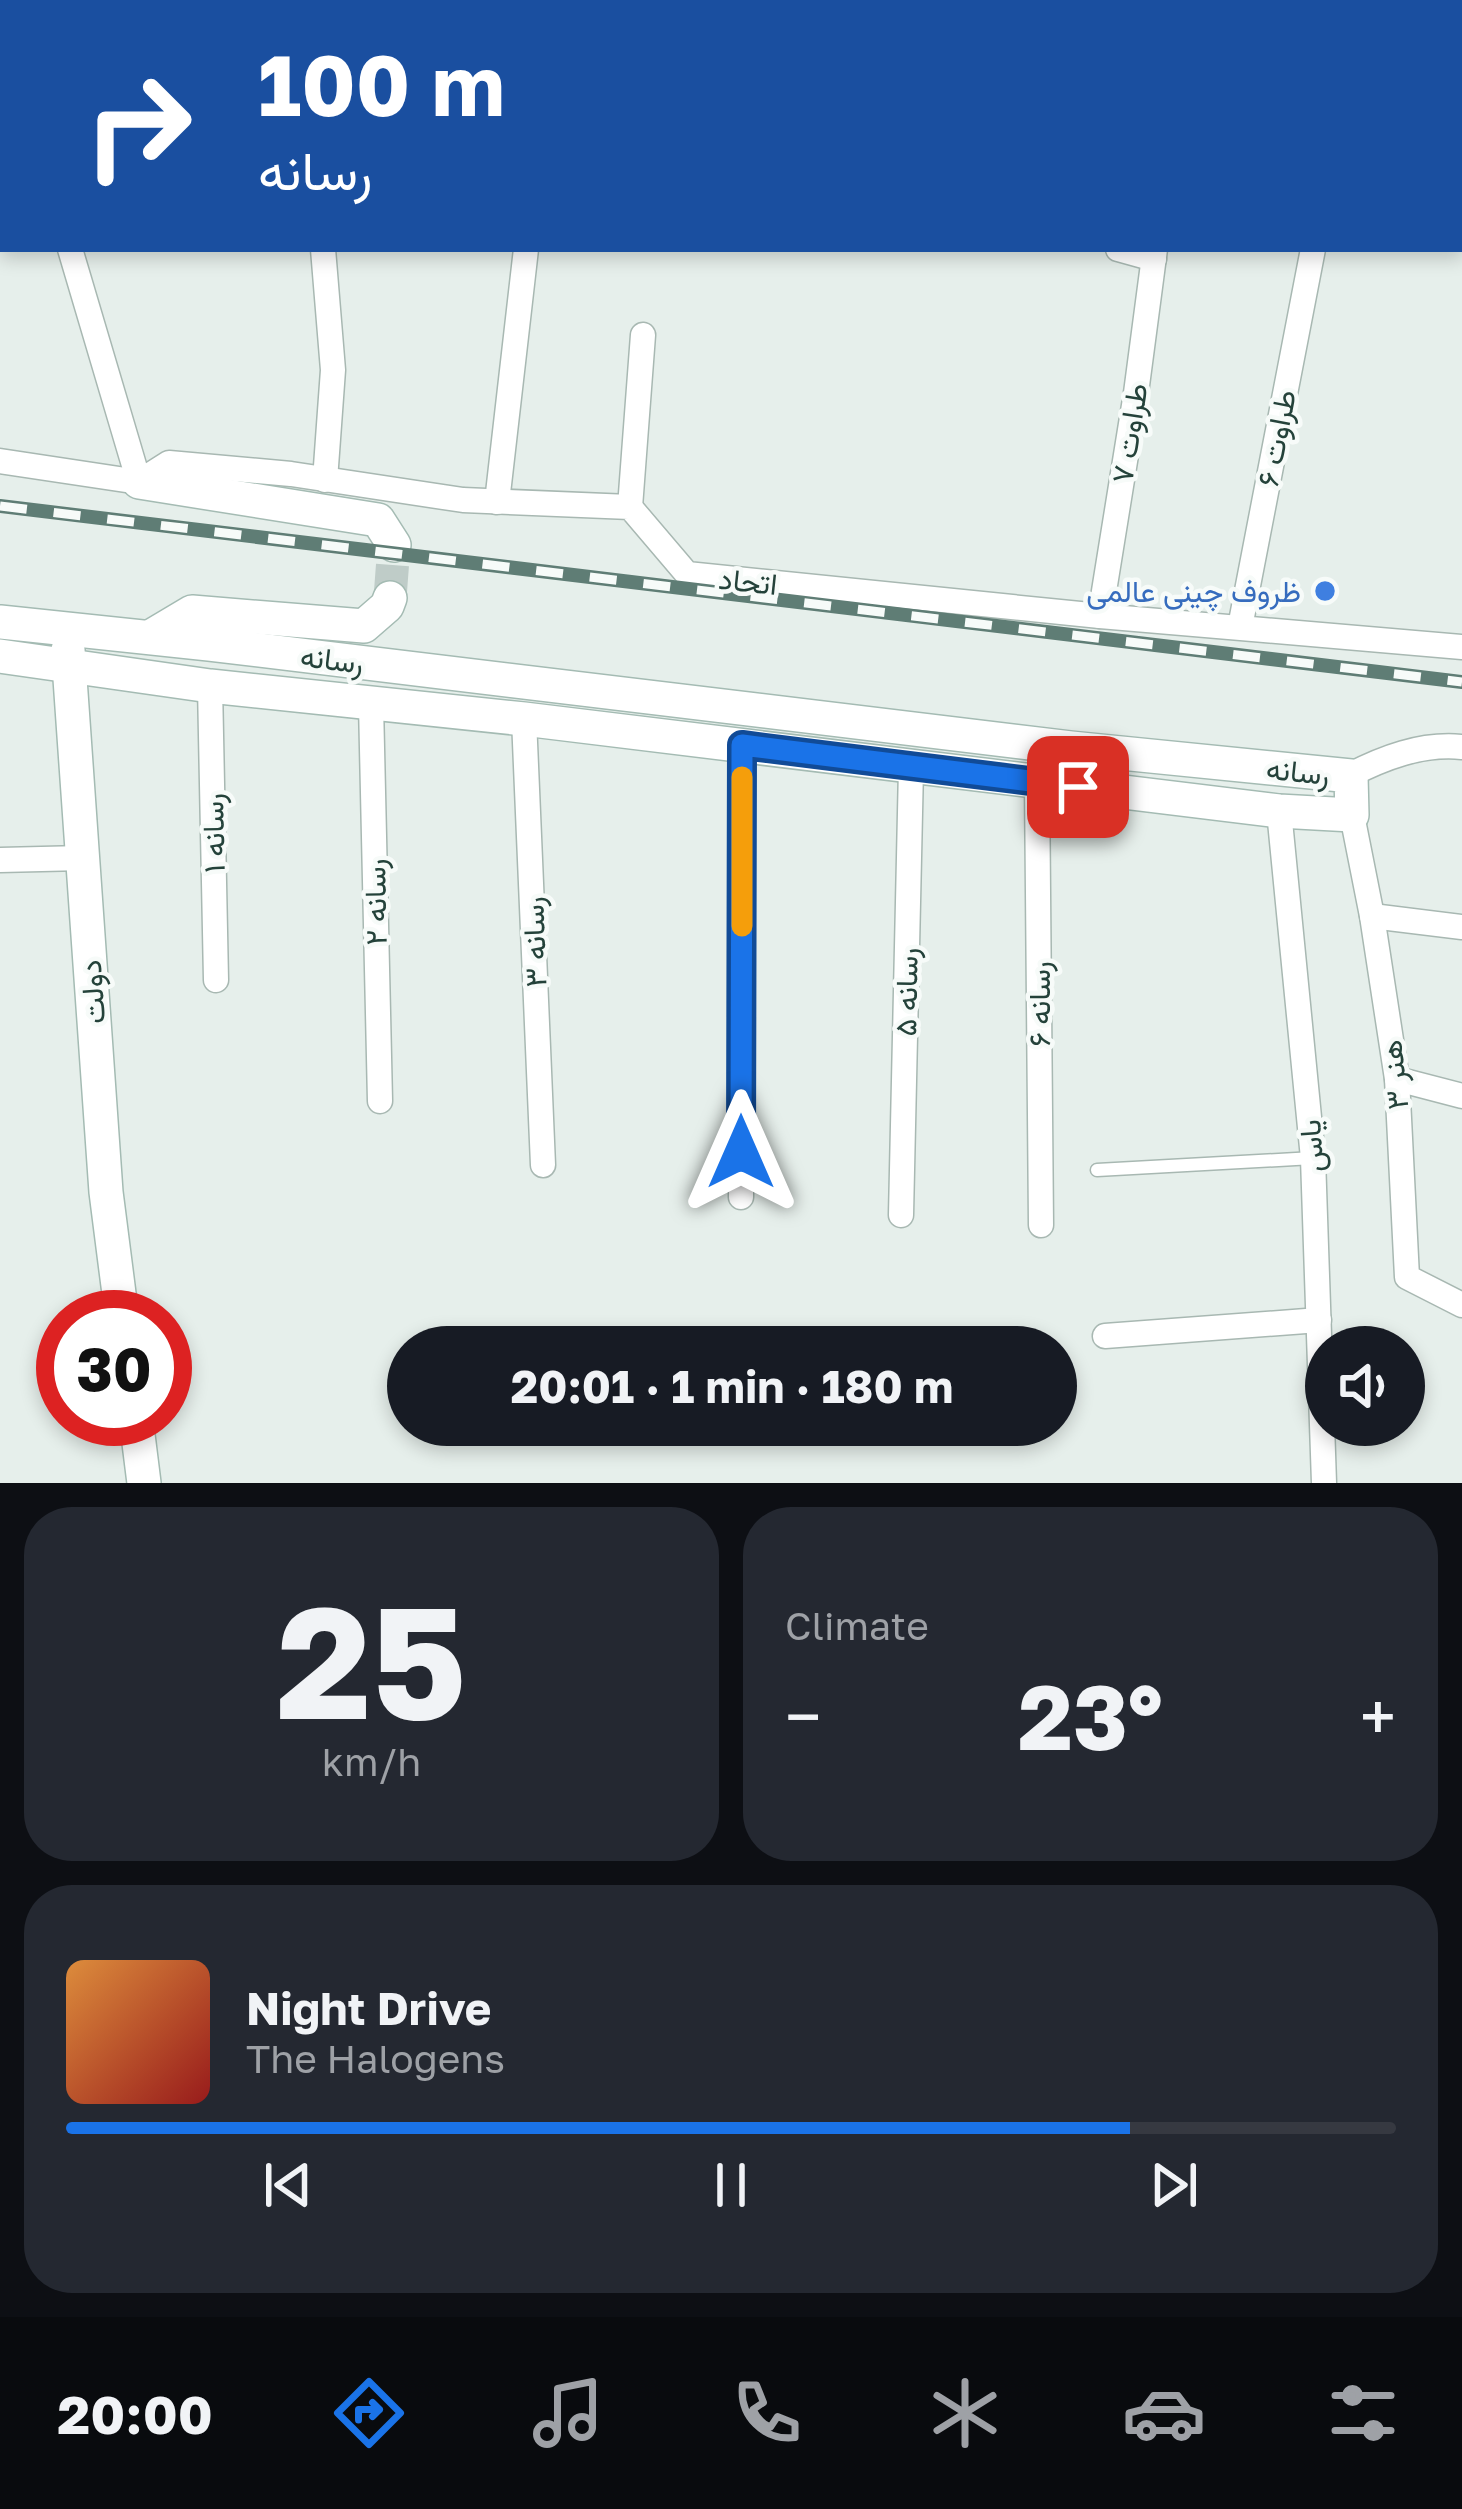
<!DOCTYPE html>
<meta charset="utf-8">
<style>
:root{--surface:#171b24;--page:#242831;--text:#f1f3f6;--muted:#9ea1a6;--line:#363941;--accent:#1a73e8}
body{margin:0;font-family:"Golos Text",Vazirmatn,sans-serif;background:var(--page);color:var(--text);height:100vh;display:flex;flex-direction:column;font-size:45px;white-space:nowrap}
*{box-sizing:border-box;margin:0}
p{font-size:39px;color:var(--muted)}
.icon{flex:none;width:66px;height:66px;fill:none;stroke:currentColor;stroke-width:2;stroke-linecap:round;stroke-linejoin:round}
.map{position:relative;height:1483px;overflow:hidden}
.side{display:flex;flex-direction:column;gap:24px;padding:24px;background:#0d0f14;flex:1}
.side>*{flex:none}
.top-card{position:absolute;left:0px;top:0px;width:1464px;height:252px;box-shadow:0 6px 18px #0003;background:#1a4fa0;color:#fff;overflow:hidden}
.tools{position:absolute;left:1305px;top:1326px;display:grid;gap:24px}
.tools a{display:grid;place-items:center;width:120px;height:120px;border-radius:50%;background:var(--surface);box-shadow:0 6px 18px #0003;font-size:60px}
.speed{position:absolute;left:36px;top:1290px;display:flex;gap:24px;font-size:60px;font-weight:700;text-align:center}
.speed>*{display:grid;place-content:center;width:156px;height:156px;border-radius:50%;background:var(--surface);box-shadow:0 6px 18px #0003;line-height:1}
.speed .limit{border:18px solid #d22;background:#fff;color:#111}
.pin{position:absolute;display:grid;place-items:center;width:102px;height:102px;color:#fff;margin:-51px;border-radius:24px;box-shadow:0 6px 18px #0006}
.me{position:absolute;width:132px;margin:-66px;rotate:0deg;stroke-linejoin:round;filter:drop-shadow(0 0 9px #0008)}
.turn{display:flex;align-items:center;gap:42px;height:252px;padding:0 60px;font-size:54px}
.turn .icon{width:156px;height:156px;stroke-width:2.5}
.turn b{display:block;font-size:84px;line-height:102px}
.big{font-size:90px;font-weight:700;line-height:1.1}
.side .widget{flex:1;display:flex;flex-direction:column;justify-content:center;gap:18px;min-width:0;padding:0 42px;border-radius:48px;background:var(--page)}
.side .dial{align-items:center;gap:0}
.dial b{font-size:156px;line-height:1}
.song{display:flex;align-items:center;gap:36px}
.cover{width:144px;height:144px;border-radius:18px;background:linear-gradient(135deg,hsl(30 70% 55%),hsl(0 70% 35%))}
.played{height:12px;border-radius:6px;background:linear-gradient(90deg,var(--accent) 80%,var(--line) 80%)}
.keys{display:flex;justify-content:space-around;direction:ltr}
.heat{display:flex;justify-content:space-between;align-items:center;font-size:66px;direction:ltr}
.side .tiles{flex:1;display:grid;gap:24px;grid-template-columns:1fr 1fr}
.widget:last-child{grid-column:span 2}
.trip{position:absolute;left:387px;top:1326px;width:690px;height:120px;border-radius:60px;background:var(--surface);box-shadow:0 6px 18px #0003;font-weight:700;line-height:120px;text-align:center}
.tabs{display:flex;height:192px;justify-content:space-around;align-items:center;background:#090b0e;color:var(--muted)}
.tabs .icon{width:84px;height:84px}
.tabs .active{color:var(--accent)}
.tabs b{font-size:54px;color:var(--text)}
.map>svg:first-child{display:block}
</style>
<div class="map">
<svg width="1462" height="1483" viewBox="0 0 1462 1483">
<rect width="100%" height="100%" fill="#e6efeb"/>
<g fill="none" stroke-linecap="round" stroke-linejoin="round">
<!-- secondary-tunnel -->
<polyline stroke="#bfccc8" stroke-width="33" stroke-dasharray="33 16" stroke-linecap="butt" points="390,598 394,545"/>
<!-- lane casing -->
<g stroke="#a8b8b2" stroke-width="15">
<polyline id="lane" points="1097,1170 1313,1158"/>
</g>
<!-- street casing -->
<g stroke="#a8b8b2" stroke-width="27">
<g id="street">
<polyline points="3,0 4,3"/>
<polyline points="1158,0 1158,3"/>
<polyline points="70,249 139,482"/>
<polyline points="323,249 333,370 325,480"/>
<polyline points="1118,249 1154,259"/>
<polyline points="0,461 139,482 169,463 291,474 463,500 630,507 687,574 1100,616 1462,647"/>
<polyline points="497,502 526,249"/>
<polyline points="630,507 643,335"/>
<polyline points="1100,616 1136,393 1155,249"/>
<polyline points="1240,627 1313,249"/>
<polyline points="210,686 216,980"/>
<polyline points="371,704 380,1101"/>
<polyline points="524,719 543,1165"/>
<path d="M1348,776C1383,758 1421,743 1462,747"/>
<polyline points="1037,782 1041,1225"/>
<polyline points="1279,811 1313,1158 1324,1483"/>
<polyline points="1352,815 1372,916 1397,1079 1407,1277 1462,1305"/>
<polyline points="0,860 83,858"/>
<polyline points="1372,916 1462,927"/>
<polyline points="1397,1079 1462,1096"/>
<polyline points="741,1197 742,745"/>
<polyline points="901,1215 911,768"/>
<polyline points="1105,1336 1319,1320"/>
</g>
</g>
<!-- secondary casing -->
<g stroke="#a4bbb3" stroke-width="36">
<g id="secondary">
<polyline points="139,482 378,520 394,545"/>
<polyline points="0,622 209,644 1071,748 1351,776 1352,815 1279,811 524,719 210,686 0,656"/>
<polyline points="150,637 192,612 364,626 387,606 390,598"/>
<polyline points="68,650 106,1192 122,1317"/>
<polyline points="136,1419 144,1483"/>
</g>
</g>
<!-- lane -->
<use href="#lane" stroke="#fff" stroke-width="12"/>
<!-- street -->
<use href="#street" stroke="#fff" stroke-width="24"/>
<!-- secondary -->
<use href="#secondary" stroke="#fff" stroke-width="33"/>
<!-- rail casing -->
<g stroke="#5f7d75" stroke-width="14">
<polyline id="rail" points="0,506 1462,682"/>
</g>
<!-- rail -->
<use href="#rail" stroke="#f7fbf9" stroke-width="9" stroke-dasharray="27" stroke-linecap="butt"/>
</g>
<g fill="none" stroke-linecap="round" stroke-linejoin="round">
<!-- route casing -->
<g stroke="#114b97" stroke-width="30">
<polyline id="route" points="741,1152 742,745 1078,787"/>
</g>
<!-- route -->
<use href="#route" stroke="#1a73e8" stroke-width="21"/>
<!-- slow -->
<polyline stroke="#f59e0b" stroke-width="21" points="742,926 742,777"/>
</g>
<!-- markers -->
<circle fill="#3f7fe0" stroke="#f7fbf9" stroke-width="4.5" cx="1325" cy="591" r="12"/>
<g text-anchor="middle" dominant-baseline="central" stroke-width="9" stroke-linejoin="round" paint-order="stroke">
<!-- street labels -->
<g font-size="30" fill="#24423a" stroke="#f7fbf9">
<text transform="translate(1129 433) rotate(-81)">طراوت ۷</text>
<text transform="translate(1276 438) rotate(-79)">طراوت ۶</text>
<text transform="translate(748 581) rotate(6)">اتحاد</text>
<text transform="translate(332 659) rotate(7)">رسانه</text>
<text transform="translate(1298 771) rotate(6)">رسانه</text>
<text transform="translate(213 833) rotate(-91)">رسانه ۱</text>
<text transform="translate(375 902) rotate(-91)">رسانه ۲</text>
<text transform="translate(534 942) rotate(-92)">رسانه ۳</text>
<text transform="translate(92 992) rotate(-94)">دولت</text>
<text transform="translate(906 992) rotate(-89)">رسانه ۵</text>
<text transform="translate(1039 1004) rotate(-90)">رسانه ۶</text>
<text transform="translate(1394 1075) rotate(-96)">هنر ۳</text>
<text transform="translate(1311 1146) rotate(-94)">یاس</text>
</g>
<!-- shop labels -->
<g font-size="30" fill="#366cbe" stroke="#f7fbf9" text-anchor="end">
<text x="1301" y="591">ظروف چینی عالمی</text>
</g>
</g>
</svg>
<div class="tools">
<a><svg class="icon" aria-label="sound" viewBox="0 0 24 24"><path d="M4 9h4l5-4v14l-5-4H4zM17 9q2 3 0 6"/></svg></a>
</div>
<div class="speed"><div class="limit">30</div></div>
<div class="pin" style="left:1078px;top:787px;background:#d93025"><svg class="icon" aria-label="arrive" viewBox="0 0 24 24"><path d="M6 21V4h12l-3 4 3 4H6"/></svg></div>
<svg class="me" style="left:741px;top:1152px" viewBox="-20 -20 40 40"><path d="M0-17L14 15 0 8-14 15z" fill="#1a73e8" stroke="#fff" stroke-width="4"/></svg>
<div class="trip">20:01 · 1 min · 180 m</div>
<div class="top-card">
<div class="turn"><svg class="icon" aria-label="right" viewBox="0 0 24 24"><path d="M7 20v-9h11M14 6l5 5-5 5"/></svg><div><b>100 m</b>رسانه</div></div>
</div>
</div>
<section class="side">
<div class="tiles">
<div class="widget dial"><b>25</b><p>km/h</p></div>
<div class="widget"><p>Climate</p>
<div class="heat"><a>−</a><b class="big">23°</b><a>+</a></div>
</div>
<div class="widget">
<div class="song"><i class="cover"></i><div><b>Night Drive</b><p>The Halogens</p></div></div>
<div class="played"></div>
<div class="keys"><svg class="icon" aria-label="previous" viewBox="0 0 24 24"><path d="M18 5L8 12l10 7zM5 5v14"/></svg><svg class="icon" aria-label="pause" viewBox="0 0 24 24"><path d="M8 5v14M16 5v14"/></svg><svg class="icon" aria-label="next" viewBox="0 0 24 24"><path d="M6 5l10 7-10 7zM19 5v14"/></svg></div>
</div>
</div>
</section>
<nav class="tabs">
<b>20:00</b>
<svg class="icon active" aria-label="directions" viewBox="0 0 24 24"><path d="M12 3l9 9-9 9-9-9zM9 14v-3h6M13 9l2 2-2 2"/></svg>
<svg class="icon" aria-label="music" viewBox="0 0 24 24"><path d="M9 18V5l10-2v13"/><circle cx="6" cy="18" r="3"/><circle cx="16" cy="16" r="3"/></svg>
<svg class="icon" aria-label="phone" viewBox="0 0 24 24"><path d="M5 4h4l2 5-3 2q2 4 5 5l2-3 5 2v4C11 20 4 13 5 4z"/></svg>
<svg class="icon" aria-label="climate" viewBox="0 0 24 24"><path d="M12 3v18M4 7l16 10M4 17L20 7"/></svg>
<svg class="icon" aria-label="car" viewBox="0 0 24 24"><path d="M5 17H2v-5l4-1 3-4h7l3 4 3 1v5h-3M9 17h6M6 11h13"/><circle cx="7" cy="17" r="2"/><circle cx="17" cy="17" r="2"/></svg>
<svg class="icon" aria-label="filters" viewBox="0 0 24 24"><path d="M4 7h16M4 17h16"/><circle cx="9" cy="7" r="2"/><circle cx="15" cy="17" r="2"/></svg>
</nav>
